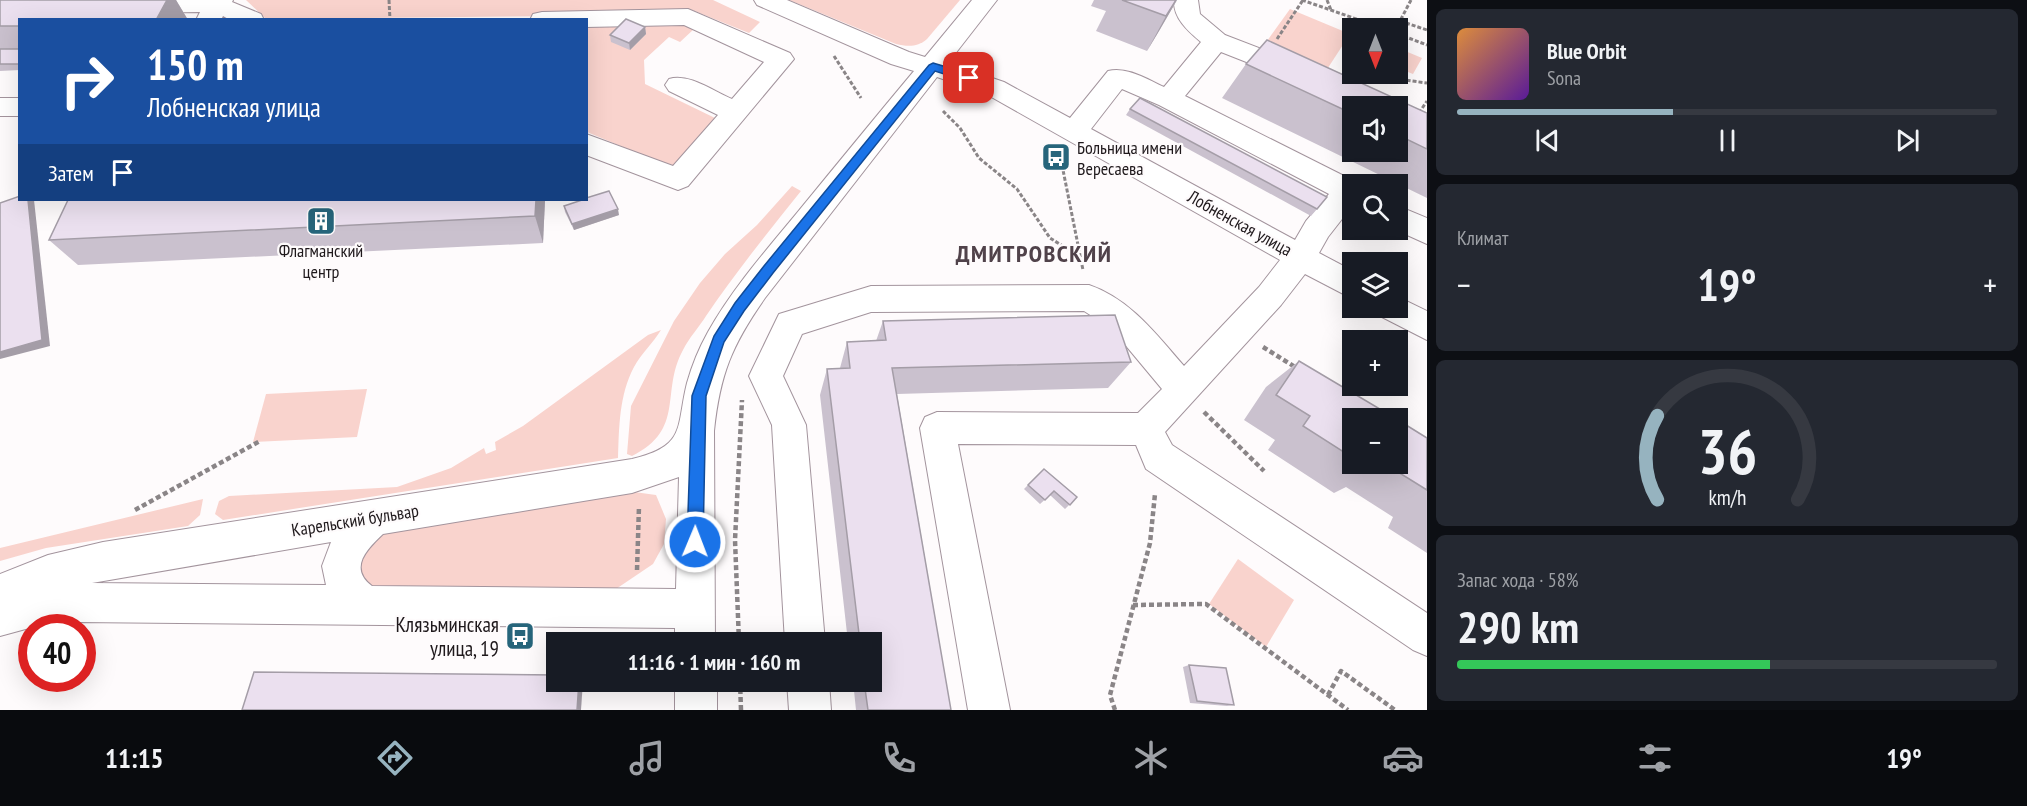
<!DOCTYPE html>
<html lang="ru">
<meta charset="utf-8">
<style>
:root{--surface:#171b24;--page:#242831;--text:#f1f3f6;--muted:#9ea1a6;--line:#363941;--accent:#96b3bf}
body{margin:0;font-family:"PT Sans Narrow",sans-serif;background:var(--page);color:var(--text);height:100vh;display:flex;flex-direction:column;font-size:22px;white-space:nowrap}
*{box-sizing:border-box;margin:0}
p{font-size:20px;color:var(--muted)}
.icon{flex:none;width:33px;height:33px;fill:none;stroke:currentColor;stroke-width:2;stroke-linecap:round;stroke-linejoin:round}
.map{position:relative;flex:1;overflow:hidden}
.side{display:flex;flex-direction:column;gap:9px;padding:9px;background:#0d0f14;width:600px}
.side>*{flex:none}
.guide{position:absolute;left:18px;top:18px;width:570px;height:183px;border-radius:0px;box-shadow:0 6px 24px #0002;background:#1a4fa0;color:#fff;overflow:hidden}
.needle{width:39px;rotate:180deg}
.controls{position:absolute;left:1342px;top:18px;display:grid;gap:12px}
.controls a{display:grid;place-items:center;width:66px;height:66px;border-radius:0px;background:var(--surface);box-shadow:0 6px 24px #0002;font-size:30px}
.speed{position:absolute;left:18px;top:614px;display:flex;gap:12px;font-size:30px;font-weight:700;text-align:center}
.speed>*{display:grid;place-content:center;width:78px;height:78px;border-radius:50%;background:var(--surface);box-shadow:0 6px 24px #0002;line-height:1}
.speed .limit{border:9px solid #d22;background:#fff;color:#111}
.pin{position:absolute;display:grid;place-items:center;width:51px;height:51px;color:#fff;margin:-26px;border-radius:12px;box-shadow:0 3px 9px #0006}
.me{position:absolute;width:66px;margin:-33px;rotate:1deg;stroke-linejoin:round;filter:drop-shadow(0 0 4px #0008)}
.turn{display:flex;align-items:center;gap:21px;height:126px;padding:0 30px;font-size:27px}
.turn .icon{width:78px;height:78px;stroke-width:2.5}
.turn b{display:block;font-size:42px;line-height:51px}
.then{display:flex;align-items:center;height:57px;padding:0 30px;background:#0003;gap:12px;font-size:22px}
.big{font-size:45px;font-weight:700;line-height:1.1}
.side .tile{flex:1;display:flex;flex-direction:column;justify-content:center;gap:9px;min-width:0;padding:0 21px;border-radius:9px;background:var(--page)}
.side .dial{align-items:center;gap:0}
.dial svg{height:156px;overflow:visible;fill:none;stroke:var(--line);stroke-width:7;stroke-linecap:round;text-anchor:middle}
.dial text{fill:var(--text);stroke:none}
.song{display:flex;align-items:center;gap:18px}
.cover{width:72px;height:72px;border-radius:9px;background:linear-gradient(135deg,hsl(30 70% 55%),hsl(270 70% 35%))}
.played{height:6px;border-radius:3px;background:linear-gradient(90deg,var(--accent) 40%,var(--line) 40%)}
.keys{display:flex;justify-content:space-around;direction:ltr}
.heat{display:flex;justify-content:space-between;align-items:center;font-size:33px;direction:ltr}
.charge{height:9px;border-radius:4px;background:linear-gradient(90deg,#34c759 58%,var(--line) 0)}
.trip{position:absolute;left:546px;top:632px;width:336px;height:60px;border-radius:0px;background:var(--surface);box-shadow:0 6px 24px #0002;font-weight:700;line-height:60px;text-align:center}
.menu{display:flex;height:96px;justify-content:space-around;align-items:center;background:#090b0e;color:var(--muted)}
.menu .icon{width:42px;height:42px}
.menu .on{color:var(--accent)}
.menu b{font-size:27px;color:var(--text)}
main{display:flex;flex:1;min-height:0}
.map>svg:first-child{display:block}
</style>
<main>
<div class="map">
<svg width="1427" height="710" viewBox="0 0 1427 710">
<rect width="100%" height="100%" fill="#fefbfc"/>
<!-- green -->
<g fill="#f9d3cd">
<polygon points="246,0 713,0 760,22 749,33 692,10 564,16 266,19"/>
<path d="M789,0H960L927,39C918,47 908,47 896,44Z"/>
<polygon points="1290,9 1350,34 1324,74 1262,48"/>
<polygon points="677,20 694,29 680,42 669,37 644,60 645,84 715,118 682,163 671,167 587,132 587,24"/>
<polygon points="1398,48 1422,58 1413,74 1398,68"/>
<path d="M792,186L801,191C768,232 736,272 706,316C699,327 689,338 683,350C660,392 686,429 632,456L627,454L631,406L674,321L700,283L725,254L757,225Z"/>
<path d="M661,330C653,343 641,354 634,367C619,395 619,428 618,458L223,520L215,514L219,501L229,496L397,487L451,468L484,448L486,454L496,450L495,442L523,426L648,335Z"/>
<polygon points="367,389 357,437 253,442 266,394"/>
<polygon points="627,491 656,495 666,519 664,544 653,564 613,591 376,596 356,584 356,553 371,536"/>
<polygon points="203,499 200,515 188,526 46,548 0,561 0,548"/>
<polygon points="1238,559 1294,600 1266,647 1209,604"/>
</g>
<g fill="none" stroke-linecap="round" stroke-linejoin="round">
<!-- minor casing -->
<g stroke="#a3949d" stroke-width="2">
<g id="minor">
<polygon points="126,0 233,0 232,2 261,14 264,20 230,20 223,16 221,20 196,20 200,12 135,13 126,10 123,5"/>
<path d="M754,0H787L909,52L925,57L972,0H997L948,63L1004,82L1070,118L1108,71C1126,66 1147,79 1164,87L1201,42C1188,31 1173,18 1174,0H1198L1200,14L1225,35L1272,53L1374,99L1378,106H1353V111L1254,65L1221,52L1185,96L1360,184H1353V205L1328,237L1319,253L1353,271V299L1305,274L1281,305L1165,432L1172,445L1427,613V656L1413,650L1146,469L1136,445L958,444L1010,710H968L920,428L925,417L937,412L1138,413L1162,389L1112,329L1084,311L871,312L802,334L783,376L806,425L825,642H785L772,425L749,376L779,314L871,286L1089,285C1130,299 1156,334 1184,366L1259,287L1280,260L986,94L937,77L765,298C732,345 720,374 714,431L715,642H675V628L78,622L33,627L0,636V574L48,555L103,542L632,459C687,446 676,427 687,383C692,365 699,348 708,332C731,291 762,255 792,219C833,169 873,120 914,71L891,64L757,5ZM1122,89L1159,105L1329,194L1306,221L1295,240L1091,129ZM679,477L676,589L372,586C348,568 367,549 383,534L632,493ZM331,542L322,566L326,585L92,583Z"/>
<path d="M688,9L790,53L794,59L688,186L678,190L586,155V134L673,166L718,115L669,91L665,85L669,79C689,73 713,91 732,99L764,62L684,25L586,27V20H530L533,14L542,12Z"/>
<rect x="0" y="98" width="20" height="18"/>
<polygon points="1398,206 1427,218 1427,244 1396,230 1398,230"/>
<polygon points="1398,297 1427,311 1427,340 1382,317 1377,308 1398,308"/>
<rect x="675" y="681" width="42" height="29"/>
<polygon points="787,681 829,681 831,710 789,710"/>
</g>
</g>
<!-- path-far1 -->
<g stroke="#8a8587" stroke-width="3" stroke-dasharray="4 2" stroke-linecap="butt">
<polyline points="389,0 390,20"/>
<polyline points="1302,0 1382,28"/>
<polyline points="1327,0 1331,10"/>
<polyline points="1411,0 1400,21 1427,30"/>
<polyline points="1398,34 1427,45"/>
<polyline points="1277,39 1303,0"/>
<polyline points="834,56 861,98"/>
<polyline points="1359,74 1427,83"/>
<polyline points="943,111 960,128 979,158 1017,189 1050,238 1080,257"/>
<polyline points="1419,113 1427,101"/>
<polyline points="1062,165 1083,270"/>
</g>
<!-- path -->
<g stroke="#8a8587" stroke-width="4.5" stroke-dasharray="5 3" stroke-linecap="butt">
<polyline points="1263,347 1295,367"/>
<polyline points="1204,412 1264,471"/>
<polyline points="135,510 260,441"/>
<polyline points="637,570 639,506"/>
<polyline points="1133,605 1206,604 1348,710"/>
<polyline points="739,642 735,540 742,400"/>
<polyline points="740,681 741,710"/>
<polyline points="1328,695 1341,671 1395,710"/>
<polyline points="1115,710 1110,695 1150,543 1155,494"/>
</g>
<!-- minor -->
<use href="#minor" fill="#fff" fill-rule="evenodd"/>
</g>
<!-- wall -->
<g fill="#cac1ce" fill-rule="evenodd">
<polygon points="0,0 176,0 188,20 20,20 20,70 0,71"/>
<polygon points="1094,0 1177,0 1159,31 1147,51 1096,31 1106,11 1091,6"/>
<polygon points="645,27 646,34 630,50 611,42 610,35"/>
<path d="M1246,64L1427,113V198L1222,98ZM1353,106H1398V152H1353Z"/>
<polygon points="1130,109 1317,209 1311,216 1126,115"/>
<polygon points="68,200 545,200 543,243 78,265 49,240"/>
<polygon points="564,206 619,215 574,230 565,212"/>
<polygon points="883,321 1131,362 1108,388 897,394 951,710 856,710 853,681 872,681 872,642 848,642 820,395 827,369 840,368 847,342 876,341"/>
<polygon points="1299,361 1353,418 1353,464 1398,464 1427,438 1427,553 1388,528 1393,517 1346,487 1334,493 1268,450 1275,440 1244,420 1266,387"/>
<polygon points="1044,469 1077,497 1065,509 1050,495 1040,504 1024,489"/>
<polygon points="1189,665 1234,705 1227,706 1190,703 1183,667"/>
</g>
<!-- shaded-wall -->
<g fill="#a49da7">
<polygon points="167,0 176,0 188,20 156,20"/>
<polygon points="1177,0 1159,31 1147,51 1166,16"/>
<polygon points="645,27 646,34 630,50 629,43"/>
<polygon points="28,200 34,200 50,346 0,359 0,352"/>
<polygon points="536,200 545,200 543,243 535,216"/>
<polygon points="618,209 619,215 574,230 572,224"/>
<polygon points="579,681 583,681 581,710 577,710"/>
</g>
<!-- building -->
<g fill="#ebe0ef" stroke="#a49da7" stroke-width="1.5">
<polygon points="0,0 167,0 156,20 20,20 20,26 0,26"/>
<polygon points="1122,0 1176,0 1166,16"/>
<polygon points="626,19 645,27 629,43 610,35"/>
<polygon points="1267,40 1427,113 1427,149 1398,135 1398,106 1353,106 1353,114 1246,64"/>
<rect x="0" y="49" width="20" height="15"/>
<polygon points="1140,98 1327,197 1317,209 1130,109"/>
<polygon points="609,191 618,209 572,224 564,206 582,200 586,200 586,198"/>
<polygon points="20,196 20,200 28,200 42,340 0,352 0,203"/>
<polygon points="68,200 536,200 535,216 49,240"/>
<polygon points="1115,315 1131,362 892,368 951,710 868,710 864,681 872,681 872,642 860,642 827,369 850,368 847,342 886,340 883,321"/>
<polygon points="1299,361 1395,418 1353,418 1353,458 1303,426 1310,416 1276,395"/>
<polygon points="1398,420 1427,438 1427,490 1385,464 1398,464"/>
<polygon points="1362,464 1379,464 1375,472"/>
<polygon points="1044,469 1077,497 1070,505 1054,491 1045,500 1028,485"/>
<polygon points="1189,665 1226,668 1234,705 1197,701"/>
<polygon points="254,672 556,675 556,681 579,681 577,710 242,710"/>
</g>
<!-- route -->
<polygon fill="#1a73e8" stroke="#114b97" stroke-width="1.5" points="933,63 973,75 975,78 969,82 935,71 773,273 744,311 724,342 706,396 703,542 700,547 695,549 689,547 687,542 692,396 714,336 735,303 764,266 929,65"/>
<!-- icons -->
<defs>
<g id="bus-square" transform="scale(1.5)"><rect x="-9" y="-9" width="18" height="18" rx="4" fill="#26657b" stroke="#fefbfc"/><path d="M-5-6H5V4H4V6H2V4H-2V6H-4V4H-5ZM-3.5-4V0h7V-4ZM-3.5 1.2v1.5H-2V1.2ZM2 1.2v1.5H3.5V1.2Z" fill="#fff"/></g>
<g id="building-square" transform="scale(1.5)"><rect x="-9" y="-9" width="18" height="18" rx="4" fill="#26657b" stroke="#fefbfc"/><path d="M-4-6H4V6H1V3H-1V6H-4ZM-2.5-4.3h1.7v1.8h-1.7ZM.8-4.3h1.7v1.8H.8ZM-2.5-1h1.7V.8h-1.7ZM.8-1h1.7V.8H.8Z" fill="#fff"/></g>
</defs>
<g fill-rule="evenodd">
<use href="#bus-square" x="1056" y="157"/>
<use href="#building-square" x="321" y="221"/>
<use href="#bus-square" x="520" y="636"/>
</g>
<g text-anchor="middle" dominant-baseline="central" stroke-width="4.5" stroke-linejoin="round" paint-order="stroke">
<!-- poi labels -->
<g font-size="18" fill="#1f191c" stroke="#fefbfc" text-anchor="start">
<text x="1077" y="147">Больница имени<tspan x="1077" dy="21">Вересаева</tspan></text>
<text x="321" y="250" text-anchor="middle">Флагманский<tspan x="321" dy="21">центр</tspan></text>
</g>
<!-- street labels -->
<g font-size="18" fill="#1f191c" stroke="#fefbfc">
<text transform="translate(1240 223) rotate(29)">Лобненская улица</text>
<text transform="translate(355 520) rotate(-9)">Карельский бульвар</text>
</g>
<!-- near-poi labels -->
<g font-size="21" fill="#1f191c" stroke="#fefbfc" text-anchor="end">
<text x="499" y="624">Клязьминская<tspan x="499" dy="24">улица, 19</tspan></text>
</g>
<!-- district labels -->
<g font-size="24" font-weight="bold" letter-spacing="1.5" fill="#50424a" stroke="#fefbfc">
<text x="1034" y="253">ДМИТРОВСКИЙ</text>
</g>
</g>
</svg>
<div class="controls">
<a><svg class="needle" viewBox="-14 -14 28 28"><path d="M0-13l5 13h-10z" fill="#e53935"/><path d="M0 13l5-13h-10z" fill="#9ea1a6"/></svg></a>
<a><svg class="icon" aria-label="sound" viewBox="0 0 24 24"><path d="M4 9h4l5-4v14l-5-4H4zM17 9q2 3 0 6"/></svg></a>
<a><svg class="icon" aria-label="search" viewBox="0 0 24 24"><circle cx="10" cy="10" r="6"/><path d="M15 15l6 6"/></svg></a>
<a><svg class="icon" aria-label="layers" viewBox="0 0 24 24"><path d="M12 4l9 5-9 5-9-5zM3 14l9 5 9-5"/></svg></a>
<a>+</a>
<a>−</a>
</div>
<div class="speed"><div class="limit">40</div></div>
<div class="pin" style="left:969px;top:78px;background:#d93025"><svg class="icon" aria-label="arrive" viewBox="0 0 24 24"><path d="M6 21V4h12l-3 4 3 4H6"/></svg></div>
<svg class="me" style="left:695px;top:542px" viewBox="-20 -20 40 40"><circle r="17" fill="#1a73e8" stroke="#fff" stroke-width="3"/><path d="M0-11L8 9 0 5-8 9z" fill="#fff"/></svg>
<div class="trip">11:16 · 1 мин · 160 m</div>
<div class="guide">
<div class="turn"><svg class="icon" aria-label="right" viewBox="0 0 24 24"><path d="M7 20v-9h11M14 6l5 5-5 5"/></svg><div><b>150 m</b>Лобненская улица</div></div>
<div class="then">Затем<svg class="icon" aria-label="arrive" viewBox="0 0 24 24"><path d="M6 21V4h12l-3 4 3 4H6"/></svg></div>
</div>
</div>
<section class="side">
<div class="tile">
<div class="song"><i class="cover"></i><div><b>Blue Orbit</b><p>Sona</p></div></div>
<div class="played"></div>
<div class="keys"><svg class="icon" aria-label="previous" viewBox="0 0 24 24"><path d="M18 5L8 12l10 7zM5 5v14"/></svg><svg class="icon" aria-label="pause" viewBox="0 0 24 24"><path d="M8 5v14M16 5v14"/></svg><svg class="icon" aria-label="next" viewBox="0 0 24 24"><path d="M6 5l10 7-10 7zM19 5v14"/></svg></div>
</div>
<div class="tile"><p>Климат</p>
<div class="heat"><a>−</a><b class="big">19°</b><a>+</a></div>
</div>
<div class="tile dial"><svg viewBox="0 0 100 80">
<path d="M14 69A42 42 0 1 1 86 69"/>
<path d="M14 69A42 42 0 0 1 14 26" stroke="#96b3bf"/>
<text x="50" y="56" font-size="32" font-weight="700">36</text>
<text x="50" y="72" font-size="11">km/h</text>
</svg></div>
<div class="tile"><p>Запас хода · 58%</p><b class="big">290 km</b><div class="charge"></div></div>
</section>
</main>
<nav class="menu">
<b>11:15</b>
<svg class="icon on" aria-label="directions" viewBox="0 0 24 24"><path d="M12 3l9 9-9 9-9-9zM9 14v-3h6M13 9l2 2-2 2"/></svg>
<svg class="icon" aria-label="music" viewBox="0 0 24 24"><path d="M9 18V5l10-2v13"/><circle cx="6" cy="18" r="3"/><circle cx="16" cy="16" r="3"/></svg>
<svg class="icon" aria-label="phone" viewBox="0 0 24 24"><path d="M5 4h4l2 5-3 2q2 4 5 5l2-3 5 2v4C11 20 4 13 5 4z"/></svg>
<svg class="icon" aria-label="climate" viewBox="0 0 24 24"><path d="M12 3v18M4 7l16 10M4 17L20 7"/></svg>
<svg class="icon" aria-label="car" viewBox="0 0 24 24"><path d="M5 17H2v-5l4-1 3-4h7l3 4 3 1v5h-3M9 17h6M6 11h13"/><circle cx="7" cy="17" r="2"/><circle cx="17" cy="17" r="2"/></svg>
<svg class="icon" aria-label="filters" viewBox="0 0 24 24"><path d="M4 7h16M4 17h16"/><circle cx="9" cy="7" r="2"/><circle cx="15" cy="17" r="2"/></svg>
<b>19°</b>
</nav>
